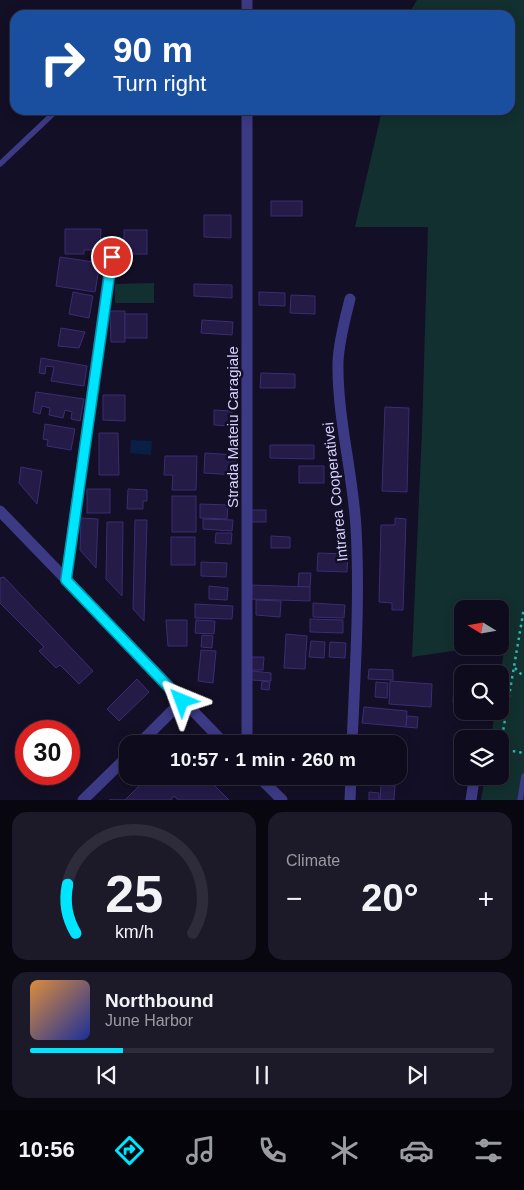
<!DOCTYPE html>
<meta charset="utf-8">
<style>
:root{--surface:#0e0b1c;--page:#1c1929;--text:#f1f3f6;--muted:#9b9ba3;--line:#2e2b3b;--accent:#00e5ff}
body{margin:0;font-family:Arial,sans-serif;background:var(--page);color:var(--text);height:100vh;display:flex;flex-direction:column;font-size:19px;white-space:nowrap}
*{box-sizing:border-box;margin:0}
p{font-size:16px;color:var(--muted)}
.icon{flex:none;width:28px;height:28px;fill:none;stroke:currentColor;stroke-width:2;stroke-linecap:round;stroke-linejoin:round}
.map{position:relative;height:800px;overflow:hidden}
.sheet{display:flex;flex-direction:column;gap:12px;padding:12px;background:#08060f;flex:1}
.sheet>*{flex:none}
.guide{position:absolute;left:10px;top:10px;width:505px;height:105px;border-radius:15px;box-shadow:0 2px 12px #0003,0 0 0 1px var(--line);background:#1a4fa0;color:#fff;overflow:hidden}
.needle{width:32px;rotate:281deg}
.controls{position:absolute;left:454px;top:600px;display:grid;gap:10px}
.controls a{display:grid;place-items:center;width:55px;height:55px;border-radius:10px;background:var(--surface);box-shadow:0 2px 12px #0003,0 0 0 1px var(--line);font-size:25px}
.speed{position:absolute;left:15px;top:720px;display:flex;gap:10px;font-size:25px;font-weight:700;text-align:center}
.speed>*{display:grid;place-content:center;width:65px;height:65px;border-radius:50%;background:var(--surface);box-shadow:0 2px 12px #0003,0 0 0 1px var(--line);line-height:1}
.speed .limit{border:8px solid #d22;background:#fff;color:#111}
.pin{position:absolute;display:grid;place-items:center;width:42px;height:42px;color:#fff;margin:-21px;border:2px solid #fff;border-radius:50%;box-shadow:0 1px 5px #0007}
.me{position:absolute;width:55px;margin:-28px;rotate:316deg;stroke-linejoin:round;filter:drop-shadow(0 0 4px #0008)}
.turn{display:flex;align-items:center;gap:18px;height:105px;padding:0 20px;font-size:22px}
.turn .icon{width:65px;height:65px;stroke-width:2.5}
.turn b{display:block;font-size:35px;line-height:42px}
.big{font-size:38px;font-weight:700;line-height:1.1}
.sheet .tile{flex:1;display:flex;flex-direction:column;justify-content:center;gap:8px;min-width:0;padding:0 18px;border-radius:15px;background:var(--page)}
.sheet .dial{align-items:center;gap:0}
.dial svg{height:130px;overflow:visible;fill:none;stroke:var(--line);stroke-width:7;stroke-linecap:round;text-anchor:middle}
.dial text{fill:var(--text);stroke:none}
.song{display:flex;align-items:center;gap:15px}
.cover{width:60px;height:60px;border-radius:8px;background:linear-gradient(135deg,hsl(30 70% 55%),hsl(230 70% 35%))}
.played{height:5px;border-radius:2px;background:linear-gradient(90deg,var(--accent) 20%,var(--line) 20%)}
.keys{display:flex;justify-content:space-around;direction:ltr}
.heat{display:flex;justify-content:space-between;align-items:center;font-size:28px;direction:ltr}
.sheet .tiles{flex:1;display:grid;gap:12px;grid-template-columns:1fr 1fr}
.tile:last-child{grid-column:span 2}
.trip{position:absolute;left:119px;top:735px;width:288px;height:50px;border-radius:15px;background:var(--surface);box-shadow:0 2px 12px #0003,0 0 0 1px var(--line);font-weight:700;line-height:50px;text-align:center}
.tab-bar{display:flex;height:80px;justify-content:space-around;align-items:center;background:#06040b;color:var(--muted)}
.tab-bar .icon{width:35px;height:35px}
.tab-bar .selected{color:var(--accent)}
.tab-bar b{font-size:22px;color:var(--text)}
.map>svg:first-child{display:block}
</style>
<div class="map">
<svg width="524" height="800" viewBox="0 0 524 800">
<rect width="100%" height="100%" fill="#130f26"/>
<!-- green -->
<g fill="#12302f">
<polygon points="417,0 524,0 524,800 481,800 485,776 500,776 500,739 491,739 495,711 500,711 500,678 505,644 500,644 500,609 462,609 462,646 486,646 412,657 422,431 428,227 355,227 382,110 510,110 510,15 408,15"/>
<polygon points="154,283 154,303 115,303 115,284"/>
</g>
<!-- water -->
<polygon fill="#0a1f44" points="131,440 152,441 151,455 130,453"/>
<!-- building -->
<g fill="#241b47" stroke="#3b2d73">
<rect x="271" y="201" width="31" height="15"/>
<polygon points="204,215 231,215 231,238 204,237"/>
<polygon points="65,229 101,229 100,250 84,250 84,254 65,254"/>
<rect x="124" y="230" width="23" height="24"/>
<polygon points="60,257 100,263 95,292 56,286"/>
<polygon points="194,284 232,285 232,298 194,296"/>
<polygon points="73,292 93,296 89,318 69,314"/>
<polygon points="259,292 285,293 285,306 259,305"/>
<polygon points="291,295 315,296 315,314 290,313"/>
<polygon points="110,311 125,311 125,342 111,342"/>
<rect x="125" y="314" width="22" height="24"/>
<polygon points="202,320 233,322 232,335 201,333"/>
<polygon points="61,328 85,332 79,348 58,346"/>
<polygon points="41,358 87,366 84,386 51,381 54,367 46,366 45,374 39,373"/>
<polygon points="261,373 295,374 295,388 260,388"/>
<polygon points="36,392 84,399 80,421 71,419 72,412 65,410 63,418 49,415 50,408 42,406 40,414 33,412"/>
<polygon points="103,395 125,395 125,421 103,420"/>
<polygon points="385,407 409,408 407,492 382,491"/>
<polygon points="214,410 232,411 232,426 214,425"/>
<polygon points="45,424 75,429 71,450 47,446 48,440 43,439"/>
<polygon points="99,433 118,433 119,475 99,475"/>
<polygon points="270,445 314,445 314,459 270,458"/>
<polygon points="205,453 236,455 235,475 204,473"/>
<polygon points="165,456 197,456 196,490 172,490 173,475 164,475"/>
<rect x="299" y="466" width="25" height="17"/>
<polygon points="21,467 42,471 37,504 19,483"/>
<rect x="87" y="489" width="23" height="24"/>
<polygon points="128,489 147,490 147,501 143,501 143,509 127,509"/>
<rect x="172" y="496" width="24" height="36"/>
<polygon points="200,504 228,505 227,519 200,518"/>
<rect x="251" y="510" width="15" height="12"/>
<polygon points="81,518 98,519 96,568 80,550"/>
<polygon points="395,518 406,519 403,610 392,610 392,603 379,602 381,525 395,525"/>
<polygon points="203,519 233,520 232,531 203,529"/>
<polygon points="135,520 147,520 144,621 133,609"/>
<polygon points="107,522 123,522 122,596 106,579"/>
<polygon points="216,533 232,533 231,544 215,543"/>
<polygon points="271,536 290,537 290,548 271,548"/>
<rect x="171" y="537" width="24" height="28"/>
<polygon points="318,553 348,554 347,572 317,571"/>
<polygon points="201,562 227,563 226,577 201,576"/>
<polygon points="299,573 311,573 310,587 298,587"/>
<polygon points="4,577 93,671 79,684 60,665 56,668 39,651 44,647 0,603 0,578"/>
<polygon points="251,585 310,587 310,601 250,599"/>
<polygon points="209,586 228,588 227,600 209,599"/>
<polygon points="256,600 281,601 280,617 256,615"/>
<polygon points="313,603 345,605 344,618 313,617"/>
<polygon points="195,604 233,606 232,619 195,618"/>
<polygon points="310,619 343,620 343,633 310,632"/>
<polygon points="166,620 187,620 187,646 168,646"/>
<polygon points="196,620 215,621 214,634 195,633"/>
<polygon points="286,634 307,636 305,669 284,668"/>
<polygon points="202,635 213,636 212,648 201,647"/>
<polygon points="311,641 325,642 324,658 309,657"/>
<polygon points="330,642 346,643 345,658 329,657"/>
<polygon points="201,650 216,651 213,683 198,681"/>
<polygon points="252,657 264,657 263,670 251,670"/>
<polygon points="369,669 393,670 393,680 368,679"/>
<polygon points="252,671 271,673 271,681 251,680"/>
<polygon points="137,679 149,692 119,721 107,709"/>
<polygon points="262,681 270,682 269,690 261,689"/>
<polygon points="390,681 432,684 431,707 389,704"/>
<polygon points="454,681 462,681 462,703 453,703"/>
<polygon points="376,682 388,683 387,698 375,697"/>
<polygon points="364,707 407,711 406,727 362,723"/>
<polygon points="407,716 418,717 417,728 406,727"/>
<polygon points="149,776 205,776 229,800 178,800 174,796 171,800 109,800 125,800"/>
<polygon points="381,785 395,786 394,800 380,800"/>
<polygon points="369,792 379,793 379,800 369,800"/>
</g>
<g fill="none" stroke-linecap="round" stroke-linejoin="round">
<!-- path -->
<g stroke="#2fb8b0" stroke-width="2.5" stroke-dasharray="2.5 4" stroke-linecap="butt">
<polyline points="515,668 524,677"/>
<polyline points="500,749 524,608"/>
<polyline points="500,749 524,753"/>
</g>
<!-- lane -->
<g stroke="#3d3a85" stroke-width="5.5">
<polyline points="0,164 57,110"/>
<polyline points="520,800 524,776"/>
</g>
<!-- street -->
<g stroke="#3d3a85" stroke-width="11">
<polyline points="247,0 247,15"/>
<polyline points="247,110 247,744"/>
<path d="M350,299C345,319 339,340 338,362C337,417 353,473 356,528C360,600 355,672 352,744"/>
<polyline points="0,511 225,744"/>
<polyline points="66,580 111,257"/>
<polyline points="139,744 182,701"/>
<polyline points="258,776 282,800"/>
<polyline points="83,800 128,756"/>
<polyline points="350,800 351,776"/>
<polyline points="471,800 474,780"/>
</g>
</g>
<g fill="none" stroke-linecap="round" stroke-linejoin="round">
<!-- route casing -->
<g stroke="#0095a6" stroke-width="12">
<polyline id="route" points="112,257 66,580 182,701"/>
</g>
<!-- route -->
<use href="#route" stroke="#00e5ff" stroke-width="9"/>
</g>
<g text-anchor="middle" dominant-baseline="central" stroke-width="5" stroke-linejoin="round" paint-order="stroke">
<!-- street labels -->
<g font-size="15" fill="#d9d4ff" stroke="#130f26">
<text transform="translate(232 427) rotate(-90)">Strada Mateiu Caragiale</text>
<text transform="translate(335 492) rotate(-96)">Intrarea Cooperativei</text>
</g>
</g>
</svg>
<div class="controls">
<a><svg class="needle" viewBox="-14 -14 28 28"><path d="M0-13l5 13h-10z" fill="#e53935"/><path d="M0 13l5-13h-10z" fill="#9b9ba3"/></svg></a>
<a><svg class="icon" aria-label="search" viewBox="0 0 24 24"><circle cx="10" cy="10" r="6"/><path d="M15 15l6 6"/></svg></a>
<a><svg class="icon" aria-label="layers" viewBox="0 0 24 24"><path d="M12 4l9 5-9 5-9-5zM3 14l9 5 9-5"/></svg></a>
</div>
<div class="speed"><div class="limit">30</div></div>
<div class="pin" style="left:112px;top:257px;background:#d93025"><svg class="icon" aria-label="arrive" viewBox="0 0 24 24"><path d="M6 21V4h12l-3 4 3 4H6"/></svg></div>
<svg class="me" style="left:182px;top:701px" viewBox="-20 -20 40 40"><path d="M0-17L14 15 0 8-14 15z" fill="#00e5ff" stroke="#fff" stroke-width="4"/></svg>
<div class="trip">10:57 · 1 min · 260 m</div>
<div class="guide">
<div class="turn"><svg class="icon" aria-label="right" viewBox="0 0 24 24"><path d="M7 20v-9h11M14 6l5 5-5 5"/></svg><div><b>90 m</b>Turn right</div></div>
</div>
</div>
<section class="sheet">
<div class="tiles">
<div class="tile dial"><svg viewBox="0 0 100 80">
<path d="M14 69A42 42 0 1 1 86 69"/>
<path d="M14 69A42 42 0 0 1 9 39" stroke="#00e5ff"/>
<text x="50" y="56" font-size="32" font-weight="700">25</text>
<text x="50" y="72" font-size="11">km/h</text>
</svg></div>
<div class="tile"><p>Climate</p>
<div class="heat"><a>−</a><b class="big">20°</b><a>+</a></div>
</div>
<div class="tile">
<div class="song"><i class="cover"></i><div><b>Northbound</b><p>June Harbor</p></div></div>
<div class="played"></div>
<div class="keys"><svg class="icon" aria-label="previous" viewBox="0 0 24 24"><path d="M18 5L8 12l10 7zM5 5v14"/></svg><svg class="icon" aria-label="pause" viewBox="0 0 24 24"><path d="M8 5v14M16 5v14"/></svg><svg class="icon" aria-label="next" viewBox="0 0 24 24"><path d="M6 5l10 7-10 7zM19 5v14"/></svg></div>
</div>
</div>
</section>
<nav class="tab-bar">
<b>10:56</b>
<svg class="icon selected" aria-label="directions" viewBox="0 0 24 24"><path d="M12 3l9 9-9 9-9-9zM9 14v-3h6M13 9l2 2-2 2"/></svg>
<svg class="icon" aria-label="music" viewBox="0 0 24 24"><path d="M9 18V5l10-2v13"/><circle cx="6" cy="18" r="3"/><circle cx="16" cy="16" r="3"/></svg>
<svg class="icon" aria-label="phone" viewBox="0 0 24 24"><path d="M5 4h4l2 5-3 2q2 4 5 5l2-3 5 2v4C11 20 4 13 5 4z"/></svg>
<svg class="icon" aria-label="climate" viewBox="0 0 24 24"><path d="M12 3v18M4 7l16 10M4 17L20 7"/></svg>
<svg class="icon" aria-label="car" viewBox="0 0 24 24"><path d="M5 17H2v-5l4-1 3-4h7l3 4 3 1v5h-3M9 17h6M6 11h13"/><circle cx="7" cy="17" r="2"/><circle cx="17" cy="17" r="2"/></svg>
<svg class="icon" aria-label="filters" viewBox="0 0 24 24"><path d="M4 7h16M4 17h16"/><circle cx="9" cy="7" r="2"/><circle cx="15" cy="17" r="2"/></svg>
</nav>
